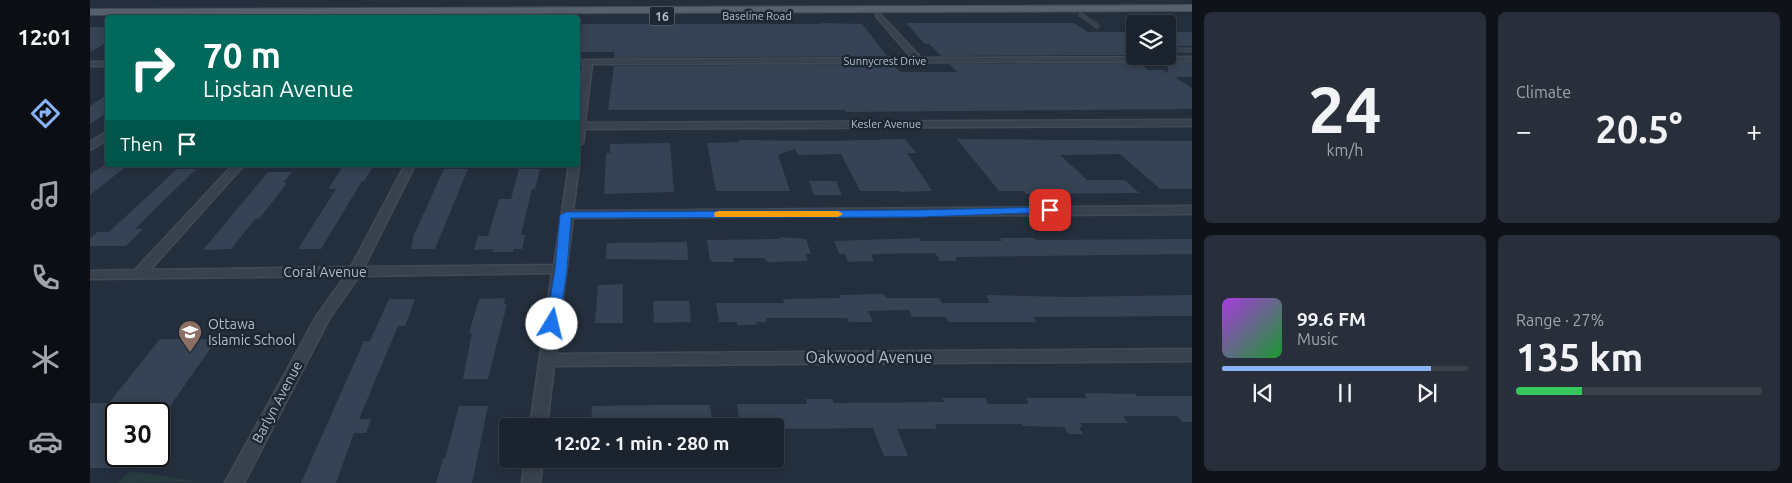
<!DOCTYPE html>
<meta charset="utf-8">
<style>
:root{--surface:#1b232e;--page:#282f3a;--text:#f1f3f6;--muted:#a0a4aa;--line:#39404a;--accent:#8ab4f8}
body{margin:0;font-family:Ubuntu,sans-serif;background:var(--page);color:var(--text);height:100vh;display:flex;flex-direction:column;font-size:19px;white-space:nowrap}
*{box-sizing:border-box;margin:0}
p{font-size:16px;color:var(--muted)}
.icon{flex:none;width:28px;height:28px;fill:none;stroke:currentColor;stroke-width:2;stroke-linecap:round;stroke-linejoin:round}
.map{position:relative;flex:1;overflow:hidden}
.panel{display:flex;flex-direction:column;gap:12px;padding:12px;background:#0f1319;width:600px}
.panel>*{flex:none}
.guide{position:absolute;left:15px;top:15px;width:475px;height:152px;border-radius:5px;box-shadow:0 2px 8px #0003,0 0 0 1px var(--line);background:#00695c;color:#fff;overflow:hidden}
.fabs{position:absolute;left:1036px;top:15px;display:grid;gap:10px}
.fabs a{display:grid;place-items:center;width:50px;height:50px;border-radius:5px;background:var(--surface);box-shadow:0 2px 8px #0003,0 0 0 1px var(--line);font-size:25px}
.speed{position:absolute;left:15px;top:402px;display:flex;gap:10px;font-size:25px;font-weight:700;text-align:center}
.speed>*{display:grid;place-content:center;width:65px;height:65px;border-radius:50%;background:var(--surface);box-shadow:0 2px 8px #0003,0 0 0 1px var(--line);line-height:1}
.speed .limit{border:2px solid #111;border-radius:8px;background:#fff;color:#111}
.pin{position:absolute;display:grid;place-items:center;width:42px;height:42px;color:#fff;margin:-21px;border-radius:10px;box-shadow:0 2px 8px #0006}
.me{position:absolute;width:55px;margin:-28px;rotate:9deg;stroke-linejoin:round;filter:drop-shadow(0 0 4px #0008)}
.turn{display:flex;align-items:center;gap:18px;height:105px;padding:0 15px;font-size:22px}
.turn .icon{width:65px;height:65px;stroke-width:2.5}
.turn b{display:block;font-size:35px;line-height:42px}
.then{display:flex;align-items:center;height:48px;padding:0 15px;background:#0003;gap:10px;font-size:19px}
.big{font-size:38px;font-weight:700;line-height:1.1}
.panel .card{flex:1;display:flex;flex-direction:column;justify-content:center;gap:8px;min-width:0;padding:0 18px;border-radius:8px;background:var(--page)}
.panel .dial{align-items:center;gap:0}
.dial b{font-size:65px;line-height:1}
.song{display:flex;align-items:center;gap:15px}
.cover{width:60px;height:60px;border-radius:8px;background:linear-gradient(135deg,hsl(280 70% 55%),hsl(130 70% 35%))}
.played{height:5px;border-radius:2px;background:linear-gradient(90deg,var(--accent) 85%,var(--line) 85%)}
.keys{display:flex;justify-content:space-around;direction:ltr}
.heat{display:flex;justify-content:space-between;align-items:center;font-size:28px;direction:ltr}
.charge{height:8px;border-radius:4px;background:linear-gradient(90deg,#34c759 27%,var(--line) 0)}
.panel .tiles{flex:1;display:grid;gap:12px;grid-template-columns:repeat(2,1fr)}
.trip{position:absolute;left:409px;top:418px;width:285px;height:50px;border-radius:5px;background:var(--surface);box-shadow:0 2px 8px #0003,0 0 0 1px var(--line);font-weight:700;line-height:50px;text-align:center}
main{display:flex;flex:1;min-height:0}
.menu{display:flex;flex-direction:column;width:90px;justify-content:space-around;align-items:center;background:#0b0e12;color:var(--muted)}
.menu .icon{width:35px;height:35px}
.menu .active{color:var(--accent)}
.menu b{font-size:22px;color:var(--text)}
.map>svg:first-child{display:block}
</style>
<main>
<nav class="menu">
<b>12:01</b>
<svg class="icon active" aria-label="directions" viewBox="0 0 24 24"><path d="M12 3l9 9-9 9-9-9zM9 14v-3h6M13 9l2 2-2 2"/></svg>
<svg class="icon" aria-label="music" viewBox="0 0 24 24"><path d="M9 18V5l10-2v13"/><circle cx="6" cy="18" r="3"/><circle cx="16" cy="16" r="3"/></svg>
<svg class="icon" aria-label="phone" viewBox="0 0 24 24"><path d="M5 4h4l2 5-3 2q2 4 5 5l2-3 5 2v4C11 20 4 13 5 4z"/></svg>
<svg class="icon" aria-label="climate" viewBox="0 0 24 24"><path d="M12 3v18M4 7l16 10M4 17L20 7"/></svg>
<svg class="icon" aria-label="car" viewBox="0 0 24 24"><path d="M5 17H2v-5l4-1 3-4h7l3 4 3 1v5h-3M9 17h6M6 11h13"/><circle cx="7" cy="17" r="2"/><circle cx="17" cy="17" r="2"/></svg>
</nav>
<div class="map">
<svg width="1102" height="483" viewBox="0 0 1102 483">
<rect width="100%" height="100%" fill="#242f3e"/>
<!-- green -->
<polygon fill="#263c3f" points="40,471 111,482 28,483"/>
<!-- building -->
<g fill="#364354">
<polygon points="731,23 772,24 797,56 524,58 524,52 488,52 492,24 732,24"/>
<polygon points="816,23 984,23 998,32 1045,32 1045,55 851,56 839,44 835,44"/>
<polygon points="0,27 18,27 18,42 0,52"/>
<rect x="1078" y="32" width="24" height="14"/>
<polygon points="1048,63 1059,70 1073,70 1078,73 1078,63 1102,63 1102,77 1084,77 1102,88 1102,109 756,112 755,110 518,110 524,66 803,64 810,72 867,72 859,64"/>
<polygon points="18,94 18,112 0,124 0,106"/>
<polygon points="815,139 826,153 817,153 842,191 810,192 809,191 770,191 751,154 708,155 705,149 688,155 700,191 626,191 617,143 649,142 649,140 737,141"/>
<polygon points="867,139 1102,141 1102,189 1070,189 1030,154 970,155 997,180 1035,180 1049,193 936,194 933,191 909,191"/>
<polygon points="580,143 584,192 514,194 516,153 520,153 520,144"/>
<polygon points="15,165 38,165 0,195 0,174"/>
<polygon points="252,168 282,168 274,181 272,181 231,249 208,249 246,189 238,189"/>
<polygon points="87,169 106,169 45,229 53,229 36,246 0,246 0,239 7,232 19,232"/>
<polygon points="354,169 378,169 345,249 321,249 323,237"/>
<polygon points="429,169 450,169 445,189 442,189 431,235 435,235 432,249 424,249 423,252 402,252 403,249 384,250 388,236 398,236 409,199 421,199"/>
<polygon points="178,172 202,172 193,183 197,183 169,219 165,219 141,249 113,250"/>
<polygon points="719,181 746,181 752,195 724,195"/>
<polygon points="689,237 716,239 721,254 715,254 718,261 680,262 676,261 675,258 643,258 644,262 622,262 622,260 620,260 617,240 690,239"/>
<polygon points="830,238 831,241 912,241 910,238 944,238 946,240 1102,239 1102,254 865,257 867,261 850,261 845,253 781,254 784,261 758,262 755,254 749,254 744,241"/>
<polygon points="597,242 598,260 516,259 517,243"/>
<polygon points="533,284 533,323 505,323 508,285"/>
<polygon points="794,294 796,298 849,298 852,303 900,303 896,295 978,297 1102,295 1102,316 943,317 946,322 858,322 856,317 822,317 819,310 778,311 783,322 759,322 757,318 676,318 677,322 666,322 667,325 648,325 647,322 629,322 626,303 694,303 693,299 750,298 749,295"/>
<polygon points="415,298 414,304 417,304 398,379 373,379 382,333 379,333 389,299"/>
<polygon points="299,299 325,299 315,326 308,326 269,419 281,419 276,433 264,433 246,483 211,483 274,341 280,341"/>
<polygon points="563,301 599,301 601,322 564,323"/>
<polygon points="70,339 127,339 69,422 69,413 26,414 26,468 0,468 0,403 19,403"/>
<polygon points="994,393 1045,394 1047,396 1102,396 1102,422 1092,422 1087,416 1033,416 1038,423 990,423 993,427 989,427 993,434 978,434 974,427 933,426 932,424 845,424 847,429 807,429 818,456 794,456 783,428 685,429 685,426 650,426 647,404 717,404 716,399 743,399 744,403 854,402 852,398 895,398 898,404 939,404 936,398 997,398"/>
<polygon points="565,405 620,405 623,426 501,426 502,406"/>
<polygon points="369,406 398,406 382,483 346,483 353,459 355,459"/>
</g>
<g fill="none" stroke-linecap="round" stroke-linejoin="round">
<!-- service casing -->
<g stroke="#414a57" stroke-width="5">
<g id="service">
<polyline points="991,15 1007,26"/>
<polyline points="1078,50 1102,50"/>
</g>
</g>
<!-- minor casing -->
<g stroke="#414a57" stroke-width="3">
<g id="minor">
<polygon points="786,14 790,14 831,58 1102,57 1102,61 502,64 495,123 1102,120 1102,126 495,129 493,143 488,146 488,110 494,64 488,64 488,60 822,58 786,16"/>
<polygon points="357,15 360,18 353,18"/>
<rect x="0" y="62" width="18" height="4"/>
<polygon points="18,131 18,139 0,150 0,142"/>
<polygon points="488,163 489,165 483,211 1102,206 1102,214 483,218 466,354 1102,349 1102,361 464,366 457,426 440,426 462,273 269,276 239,319 154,483 135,483 226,317 255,276 0,279 0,271 45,270 143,165 154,165 60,270 261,267 315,165 325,165 274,267 464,265 479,165 488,165"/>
<polygon points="435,459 453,459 450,483 432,483"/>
</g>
</g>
<!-- primary casing -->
<g stroke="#414a57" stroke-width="2">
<polygon id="primary" points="1102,5 1102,11 0,15 0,9"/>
</g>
<!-- service -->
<use href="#service" stroke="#38414e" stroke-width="4"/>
<!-- minor -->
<use href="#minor" fill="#38414e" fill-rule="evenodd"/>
<!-- primary -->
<use href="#primary" fill="#56606e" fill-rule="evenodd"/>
</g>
<!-- route -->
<polygon fill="#1a73e8" stroke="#114b97" points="960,207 965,210 963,212 831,217 481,218 477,270 469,324 467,327 458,327 456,324 465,270 470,215 476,212 831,210"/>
<!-- slow -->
<polygon fill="#f59e0b" points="629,211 748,211 753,214 748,217 625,217 624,214 625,212"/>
<!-- icons -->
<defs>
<g id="school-pin" transform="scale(1.25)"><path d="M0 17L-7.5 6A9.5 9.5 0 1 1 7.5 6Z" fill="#8d6e63" stroke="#1d2633"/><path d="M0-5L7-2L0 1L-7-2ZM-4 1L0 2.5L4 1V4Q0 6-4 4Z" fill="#fff"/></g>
</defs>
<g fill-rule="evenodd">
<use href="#school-pin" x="100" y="332"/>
</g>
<g text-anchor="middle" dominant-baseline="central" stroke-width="5" stroke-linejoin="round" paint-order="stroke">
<!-- far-street labels -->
<g font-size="11" fill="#b4bcc9" stroke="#1d2633">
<text x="667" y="16">Baseline Road</text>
<text x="795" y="61">Sunnycrest Drive</text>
<text x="796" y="124">Kesler Avenue</text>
</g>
<!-- shield labels -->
<rect fill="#1d2633" stroke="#878f9c" stroke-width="1" x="559.5" y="6.5" width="25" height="19" rx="4"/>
<g font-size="12" font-weight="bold" fill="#b4bcc9">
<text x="572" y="16">16</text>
</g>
<!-- street labels -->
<g font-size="14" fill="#b4bcc9" stroke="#1d2633">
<text x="235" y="272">Coral Avenue</text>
<text transform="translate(187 402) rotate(-62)">Barlyn Avenue</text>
</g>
<!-- poi labels -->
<g font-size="14" fill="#b4bcc9" stroke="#1d2633" text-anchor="start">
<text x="118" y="324">Ottawa<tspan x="118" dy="16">Islamic School</tspan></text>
</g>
<!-- near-street labels -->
<g font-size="16" fill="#b4bcc9" stroke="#1d2633">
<text x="779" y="357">Oakwood Avenue</text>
</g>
</g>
</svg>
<div class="fabs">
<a><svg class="icon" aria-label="layers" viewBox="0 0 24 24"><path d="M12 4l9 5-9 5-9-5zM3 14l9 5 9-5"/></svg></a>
</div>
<div class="speed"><div class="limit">30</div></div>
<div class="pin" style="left:960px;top:210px;background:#d93025"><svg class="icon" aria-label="arrive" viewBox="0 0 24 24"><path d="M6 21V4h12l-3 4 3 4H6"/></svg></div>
<svg class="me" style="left:462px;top:324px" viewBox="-20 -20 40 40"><circle r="19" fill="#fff"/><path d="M0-13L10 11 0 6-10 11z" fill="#1a73e8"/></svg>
<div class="trip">12:02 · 1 min · 280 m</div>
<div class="guide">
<div class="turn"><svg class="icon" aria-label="right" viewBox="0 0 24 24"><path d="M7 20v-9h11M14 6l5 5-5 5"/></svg><div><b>70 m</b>Lipstan Avenue</div></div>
<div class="then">Then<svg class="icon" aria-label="arrive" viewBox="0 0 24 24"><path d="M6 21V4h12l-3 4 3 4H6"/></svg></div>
</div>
</div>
<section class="panel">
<div class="tiles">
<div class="card dial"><b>24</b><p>km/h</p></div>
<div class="card"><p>Climate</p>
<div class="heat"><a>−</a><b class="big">20.5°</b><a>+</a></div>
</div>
<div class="card">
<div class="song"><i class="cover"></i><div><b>99.6 FM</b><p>Music</p></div></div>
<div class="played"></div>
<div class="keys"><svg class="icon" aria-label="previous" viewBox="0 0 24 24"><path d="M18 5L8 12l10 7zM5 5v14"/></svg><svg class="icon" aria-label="pause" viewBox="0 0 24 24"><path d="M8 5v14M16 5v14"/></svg><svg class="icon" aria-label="next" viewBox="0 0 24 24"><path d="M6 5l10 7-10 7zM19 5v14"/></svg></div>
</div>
<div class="card"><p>Range · 27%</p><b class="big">135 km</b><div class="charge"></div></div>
</div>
</section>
</main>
